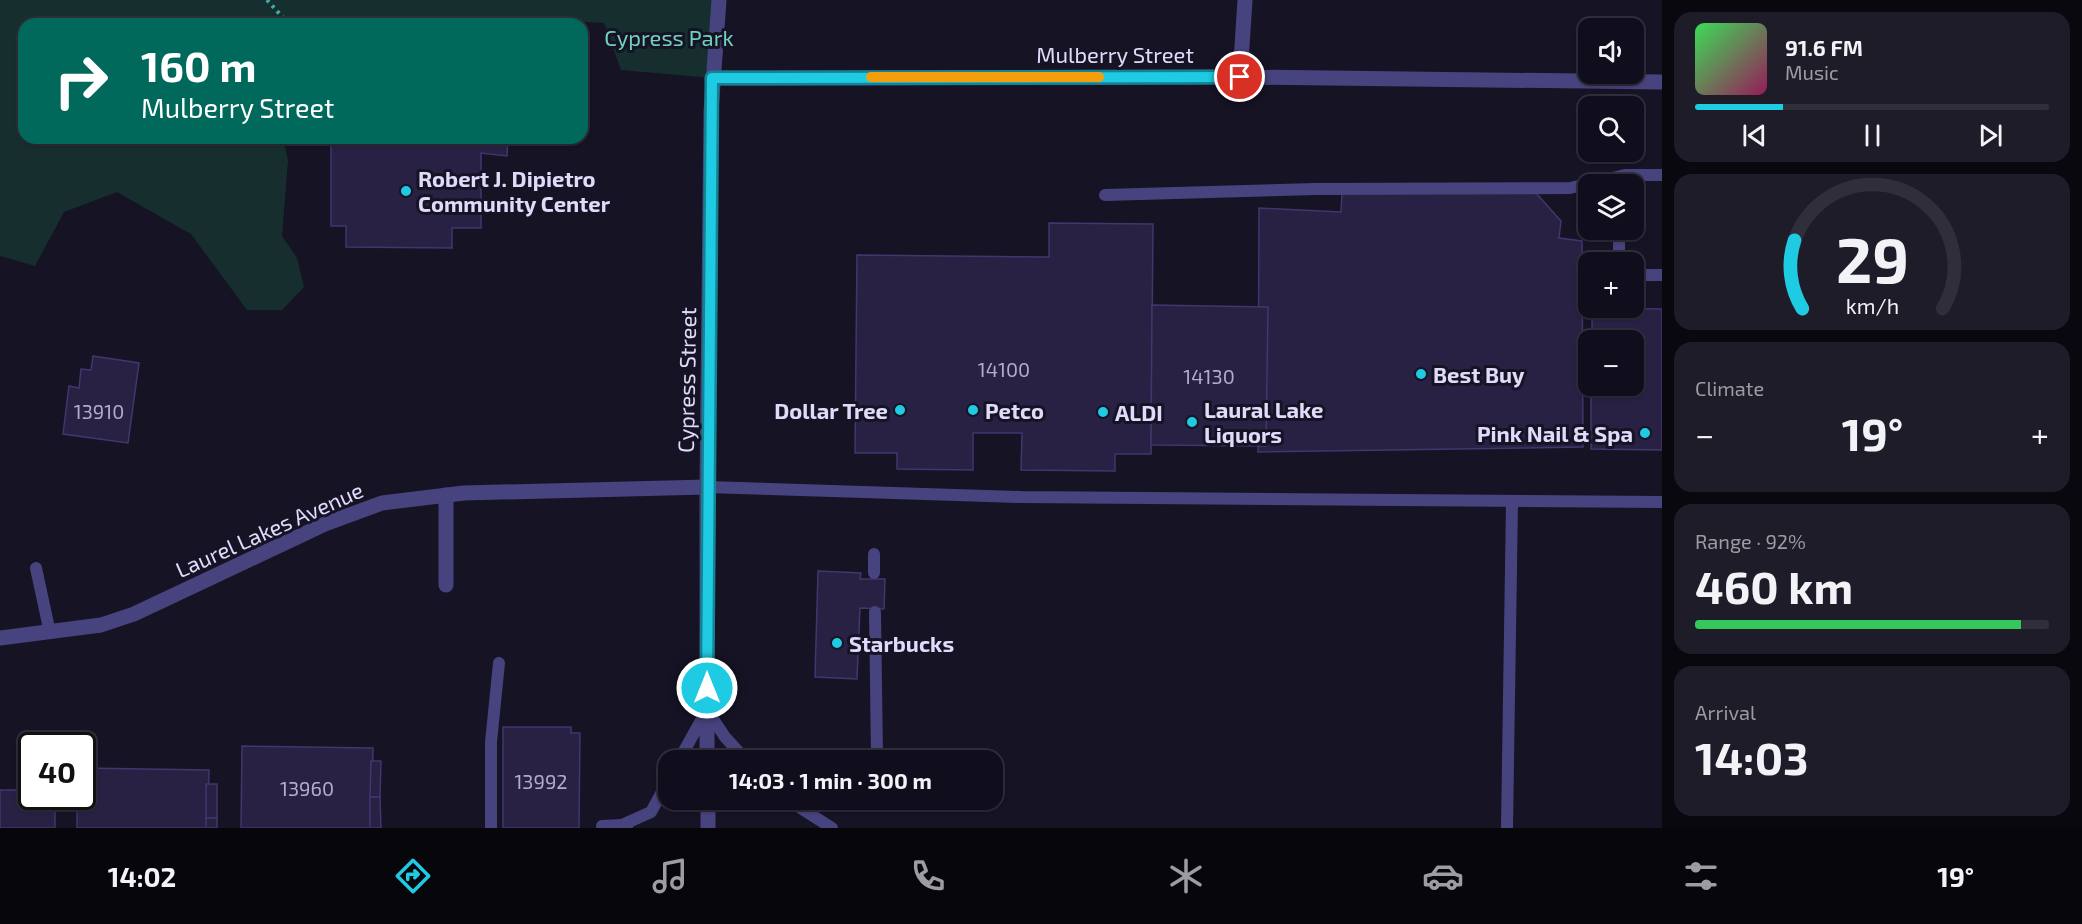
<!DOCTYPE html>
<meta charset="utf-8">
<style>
:root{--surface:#100e1c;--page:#1e1c29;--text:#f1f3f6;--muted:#9c9ca3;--line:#302e3b;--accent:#1fcae3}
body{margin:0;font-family:"Exo 2",sans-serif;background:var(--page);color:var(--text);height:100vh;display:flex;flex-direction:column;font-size:22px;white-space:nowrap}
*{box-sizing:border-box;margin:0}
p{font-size:20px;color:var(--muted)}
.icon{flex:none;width:33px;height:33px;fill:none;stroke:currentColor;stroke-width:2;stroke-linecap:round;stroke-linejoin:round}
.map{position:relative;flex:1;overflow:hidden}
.panel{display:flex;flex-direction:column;gap:12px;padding:12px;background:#09080f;width:420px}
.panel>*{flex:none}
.banner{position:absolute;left:18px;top:18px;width:570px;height:126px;border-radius:18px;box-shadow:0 2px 4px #0004,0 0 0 2px var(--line);background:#00695c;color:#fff;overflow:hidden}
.buttons{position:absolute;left:1578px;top:18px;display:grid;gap:12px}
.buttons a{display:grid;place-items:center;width:66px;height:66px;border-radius:12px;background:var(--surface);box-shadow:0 2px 4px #0004,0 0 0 2px var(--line);font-size:30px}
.speed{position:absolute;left:18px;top:732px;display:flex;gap:12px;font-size:30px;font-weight:700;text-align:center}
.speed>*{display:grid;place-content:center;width:78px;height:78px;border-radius:50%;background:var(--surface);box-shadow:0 2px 4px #0004,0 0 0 2px var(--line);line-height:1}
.speed .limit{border:3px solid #111;border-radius:9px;background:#fff;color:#111}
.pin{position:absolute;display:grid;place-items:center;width:51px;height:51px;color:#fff;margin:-26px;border:3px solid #fff;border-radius:50%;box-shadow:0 2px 6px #0007}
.me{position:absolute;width:66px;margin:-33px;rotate:0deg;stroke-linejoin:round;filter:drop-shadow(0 0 4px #0008)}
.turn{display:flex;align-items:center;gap:21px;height:126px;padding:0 24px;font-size:27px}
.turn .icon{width:78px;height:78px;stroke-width:2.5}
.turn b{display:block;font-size:42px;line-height:51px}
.big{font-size:45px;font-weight:700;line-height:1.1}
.panel .card{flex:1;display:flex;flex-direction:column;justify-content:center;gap:9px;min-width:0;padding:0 21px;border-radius:18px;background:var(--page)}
.panel .dial{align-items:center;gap:0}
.dial svg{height:156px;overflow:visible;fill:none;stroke:var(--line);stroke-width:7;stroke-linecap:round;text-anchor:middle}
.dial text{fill:var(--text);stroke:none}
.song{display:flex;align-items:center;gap:18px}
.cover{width:72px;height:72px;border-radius:9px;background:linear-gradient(135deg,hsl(130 70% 55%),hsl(330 70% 35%))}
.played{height:6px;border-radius:3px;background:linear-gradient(90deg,var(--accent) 25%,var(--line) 25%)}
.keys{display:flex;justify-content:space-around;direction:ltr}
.heat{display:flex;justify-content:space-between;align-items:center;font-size:33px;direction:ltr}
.charge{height:9px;border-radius:4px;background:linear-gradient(90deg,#34c759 92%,var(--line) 0)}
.trip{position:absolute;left:658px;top:750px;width:345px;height:60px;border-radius:18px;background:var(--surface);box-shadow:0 2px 4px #0004,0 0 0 2px var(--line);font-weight:700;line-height:60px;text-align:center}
.tab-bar{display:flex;height:96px;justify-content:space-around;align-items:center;background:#06060b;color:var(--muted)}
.tab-bar .icon{width:42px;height:42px}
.tab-bar .selected{color:var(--accent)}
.tab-bar b{font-size:27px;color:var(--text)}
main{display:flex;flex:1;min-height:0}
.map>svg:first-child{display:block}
</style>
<main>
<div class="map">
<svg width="1662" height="828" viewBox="0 0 1662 828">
<rect width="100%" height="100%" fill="#161325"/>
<!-- green -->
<polygon fill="#162f2e" points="0,0 719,0 712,78 621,70 604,23 531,19 530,24 24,24 24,138 283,138 288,160 282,236 297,258 304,287 282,310 247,310 191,234 117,192 64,212 35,266 0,256"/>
<!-- building -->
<g fill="#292144" stroke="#42366d" stroke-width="1.5">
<polygon points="331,138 508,138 507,156 481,153 481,228 452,228 452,248 346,247 346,226 331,226"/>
<polygon points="1342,193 1536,193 1561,221 1559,238 1582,241 1583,447 1258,452 1259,208 1341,212"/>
<polygon points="1049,223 1153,224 1151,454 1115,454 1115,471 1021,470 1022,433 973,433 973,470 897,469 897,453 855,453 857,255 1049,257"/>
<polygon points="1152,305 1268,307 1266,446 1151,445"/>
<polygon points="1592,308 1662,309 1662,450 1591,449 1591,386 1634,386 1634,340 1592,340"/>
<polygon points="93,356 139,363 128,443 63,434 69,386 79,388 81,369 91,370"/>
<polygon points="818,571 861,573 860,579 885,579 884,609 860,608 857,679 815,677"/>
<polygon points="503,727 571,727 571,733 580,733 579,828 503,828"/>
<polygon points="242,746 373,748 372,828 241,828"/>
<polygon points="371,761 381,761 380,797 370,797"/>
<polygon points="82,768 209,770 208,828 77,828 77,796 82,796"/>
<rect x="206" y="784" width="11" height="34"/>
<polygon points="0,790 32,790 32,796 45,796 45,805 55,805 55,828 0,828"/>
<polygon points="370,797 380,797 381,828 370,828"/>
<rect x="206" y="818" width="11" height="10"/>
</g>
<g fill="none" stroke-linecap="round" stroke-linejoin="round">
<!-- path -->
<polyline stroke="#3faba7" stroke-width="4" stroke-dasharray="3 4.5" stroke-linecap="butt" points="267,0 287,22 385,24"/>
<!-- service -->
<g stroke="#47437e" stroke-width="12">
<polyline points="1105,195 1315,189 1570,188 1625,175 1662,175"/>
<polyline points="1619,230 1619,262"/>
<polyline points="1634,275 1662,275"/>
<polyline points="707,487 1021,497 1662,502"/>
<polyline points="874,554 874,573"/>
<polyline points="36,568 50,633"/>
<polyline points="875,612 877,756"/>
<polyline points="679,760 707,710 725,737 746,760"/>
<polyline points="788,800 832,828"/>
<polyline points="602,826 622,825"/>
<polyline points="491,828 491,742 499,663"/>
<polyline points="627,828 622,825 651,812 669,779"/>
<polyline points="1507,828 1512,502"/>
</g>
<!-- minor -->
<g stroke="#47437e" stroke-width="15">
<polyline points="1240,77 1245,0"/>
<polyline points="446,585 446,495"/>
<polyline points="0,638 101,625 134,614 325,524 382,503 464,493 707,487"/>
</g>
<!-- tertiary -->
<g stroke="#47437e" stroke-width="15">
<polyline points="712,78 1240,77 1662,82"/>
<polyline points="707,760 707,487 711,112 719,0"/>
<polyline points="708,800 708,828"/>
</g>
</g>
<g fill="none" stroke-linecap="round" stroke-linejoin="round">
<!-- route casing -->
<g stroke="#148394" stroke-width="15">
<polyline id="route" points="707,688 712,78 1240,77"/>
</g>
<!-- route -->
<use href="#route" stroke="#1fcae3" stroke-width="10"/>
<!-- slow -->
<polyline stroke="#f59e0b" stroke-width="10" points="871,77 1099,77"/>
</g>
<!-- markers -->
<g fill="#1fcae3" stroke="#161325" stroke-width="2">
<circle cx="406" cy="191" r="6"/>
<circle cx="1421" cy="374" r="6"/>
<circle cx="900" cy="410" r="6"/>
<circle cx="973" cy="410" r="6"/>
<circle cx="1103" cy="412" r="6"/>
<circle cx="1192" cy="422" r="6"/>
<circle cx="1645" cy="433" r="6"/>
<circle cx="837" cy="643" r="6"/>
</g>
<g text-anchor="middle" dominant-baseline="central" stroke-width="6" stroke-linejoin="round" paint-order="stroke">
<!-- number labels -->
<g font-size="20" fill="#b2accc">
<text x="1004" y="369">14100</text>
<text x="1209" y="376">14130</text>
<text x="99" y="411">13910</text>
<text x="541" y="781">13992</text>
<text x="307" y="788">13960</text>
</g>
<!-- park labels -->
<g font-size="22" fill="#70d2bc" stroke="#161325">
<text x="669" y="37">Cypress Park</text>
</g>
<!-- street labels -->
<g font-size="22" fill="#e0dbfa" stroke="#161325">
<text x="1115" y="54">Mulberry Street</text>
<text transform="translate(686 380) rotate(-89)">Cypress Street</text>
<text transform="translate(269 529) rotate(-24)">Laurel Lakes Avenue</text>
</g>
<!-- poi labels -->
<g font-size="22" font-weight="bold" fill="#e0dbfa" stroke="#161325" text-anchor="start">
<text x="418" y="178">Robert J. Dipietro<tspan x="418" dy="25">Community Center</tspan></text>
<text x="1433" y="374">Best Buy</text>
<text x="1204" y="409">Laural Lake<tspan x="1204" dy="25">Liquors</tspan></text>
<text x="888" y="410" text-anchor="end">Dollar Tree</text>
<text x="985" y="410">Petco</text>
<text x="1115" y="412">ALDI</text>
<text x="1633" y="433" text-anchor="end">Pink Nail &amp; Spa</text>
<text x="849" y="643">Starbucks</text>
</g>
</g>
</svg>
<div class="buttons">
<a><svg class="icon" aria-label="sound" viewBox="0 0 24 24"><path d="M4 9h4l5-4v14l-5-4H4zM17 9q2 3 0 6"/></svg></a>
<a><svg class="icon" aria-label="search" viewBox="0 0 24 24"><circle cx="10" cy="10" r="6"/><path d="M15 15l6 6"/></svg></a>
<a><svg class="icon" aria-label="layers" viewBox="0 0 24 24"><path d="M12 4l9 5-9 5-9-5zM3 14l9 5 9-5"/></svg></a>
<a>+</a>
<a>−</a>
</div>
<div class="speed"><div class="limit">40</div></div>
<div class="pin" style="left:1240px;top:77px;background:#d93025"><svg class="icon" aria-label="arrive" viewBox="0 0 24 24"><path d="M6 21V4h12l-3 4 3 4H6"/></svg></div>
<svg class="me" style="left:707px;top:688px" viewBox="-20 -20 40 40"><circle r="17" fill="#1fcae3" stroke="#fff" stroke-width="3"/><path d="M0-11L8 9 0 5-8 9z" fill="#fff"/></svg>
<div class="trip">14:03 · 1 min · 300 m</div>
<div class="banner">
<div class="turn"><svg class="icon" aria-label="right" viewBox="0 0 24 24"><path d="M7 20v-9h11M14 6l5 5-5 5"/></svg><div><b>160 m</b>Mulberry Street</div></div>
</div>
</div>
<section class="panel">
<div class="card">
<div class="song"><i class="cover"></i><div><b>91.6 FM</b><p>Music</p></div></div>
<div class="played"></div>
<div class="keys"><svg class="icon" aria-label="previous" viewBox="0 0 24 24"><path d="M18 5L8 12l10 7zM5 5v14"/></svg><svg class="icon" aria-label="pause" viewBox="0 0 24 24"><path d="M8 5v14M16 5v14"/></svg><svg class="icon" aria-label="next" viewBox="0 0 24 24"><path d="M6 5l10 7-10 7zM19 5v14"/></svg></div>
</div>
<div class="card dial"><svg viewBox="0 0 100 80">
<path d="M14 69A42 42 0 1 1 86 69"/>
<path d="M14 69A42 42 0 0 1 10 34" stroke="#1fcae3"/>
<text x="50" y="56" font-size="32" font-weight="700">29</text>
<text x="50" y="72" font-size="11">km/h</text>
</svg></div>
<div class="card"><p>Climate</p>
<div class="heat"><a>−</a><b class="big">19°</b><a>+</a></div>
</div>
<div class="card"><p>Range · 92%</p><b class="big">460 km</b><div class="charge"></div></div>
<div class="card"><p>Arrival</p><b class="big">14:03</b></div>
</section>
</main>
<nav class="tab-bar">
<b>14:02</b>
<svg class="icon selected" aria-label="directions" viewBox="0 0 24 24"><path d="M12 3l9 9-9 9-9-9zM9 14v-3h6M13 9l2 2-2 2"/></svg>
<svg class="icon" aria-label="music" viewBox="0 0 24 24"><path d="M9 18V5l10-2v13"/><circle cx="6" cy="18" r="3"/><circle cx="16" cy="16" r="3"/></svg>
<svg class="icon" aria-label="phone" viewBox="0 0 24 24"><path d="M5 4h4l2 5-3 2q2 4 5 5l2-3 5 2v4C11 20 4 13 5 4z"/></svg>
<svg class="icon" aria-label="climate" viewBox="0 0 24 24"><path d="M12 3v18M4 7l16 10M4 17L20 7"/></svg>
<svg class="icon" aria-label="car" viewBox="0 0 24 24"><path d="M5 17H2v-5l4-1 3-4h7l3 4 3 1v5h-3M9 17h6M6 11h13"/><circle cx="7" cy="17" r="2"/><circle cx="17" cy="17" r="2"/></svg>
<svg class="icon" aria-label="filters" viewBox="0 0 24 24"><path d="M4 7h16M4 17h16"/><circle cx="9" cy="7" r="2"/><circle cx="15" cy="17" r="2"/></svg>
<b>19°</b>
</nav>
